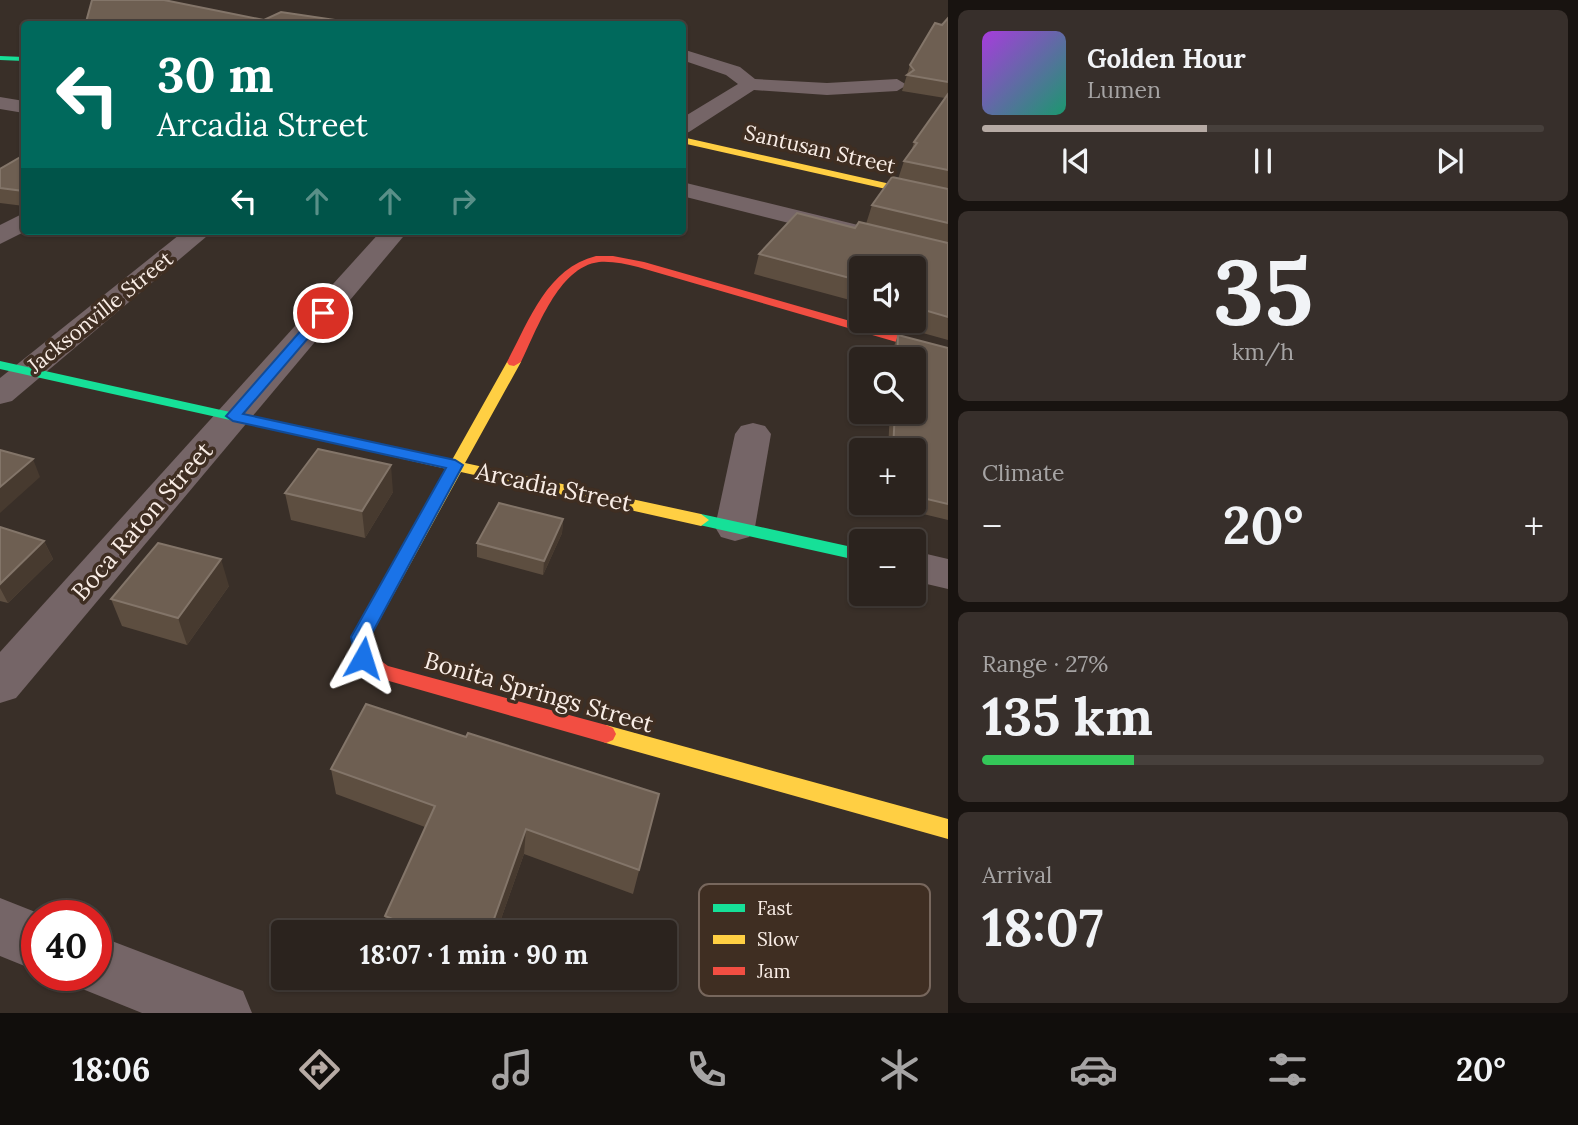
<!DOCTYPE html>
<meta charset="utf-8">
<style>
:root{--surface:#2b231e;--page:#372f2b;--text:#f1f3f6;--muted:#a6a4a4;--line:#47403c;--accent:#b6aaa4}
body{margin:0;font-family:Lora,serif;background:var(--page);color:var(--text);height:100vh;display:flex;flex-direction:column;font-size:26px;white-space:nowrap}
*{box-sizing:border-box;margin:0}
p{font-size:23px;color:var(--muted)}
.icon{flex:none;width:38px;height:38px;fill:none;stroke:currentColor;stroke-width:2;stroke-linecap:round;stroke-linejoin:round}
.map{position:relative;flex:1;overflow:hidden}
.drawer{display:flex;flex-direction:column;gap:10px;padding:10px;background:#181310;width:630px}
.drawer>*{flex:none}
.guide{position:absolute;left:21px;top:21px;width:665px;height:214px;border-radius:7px;box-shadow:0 2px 5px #0004,0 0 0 2px var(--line);background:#00695c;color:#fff;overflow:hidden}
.fabs{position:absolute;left:849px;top:256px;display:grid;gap:14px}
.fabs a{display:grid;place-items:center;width:77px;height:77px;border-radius:7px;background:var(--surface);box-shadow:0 2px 5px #0004,0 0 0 2px var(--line);font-size:35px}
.speed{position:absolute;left:21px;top:900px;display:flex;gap:14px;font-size:35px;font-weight:700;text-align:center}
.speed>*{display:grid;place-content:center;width:91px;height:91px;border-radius:50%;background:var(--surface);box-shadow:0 2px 5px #0004,0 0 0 2px var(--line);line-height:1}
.speed .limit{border:10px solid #d22;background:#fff;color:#111}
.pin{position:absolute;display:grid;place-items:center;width:60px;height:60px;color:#fff;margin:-30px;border:4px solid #fff;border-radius:50%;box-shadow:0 2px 7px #0007}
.me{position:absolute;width:77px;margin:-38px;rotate:6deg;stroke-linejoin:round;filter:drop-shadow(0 0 5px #0008)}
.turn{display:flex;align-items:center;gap:24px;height:147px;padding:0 21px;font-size:32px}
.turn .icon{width:91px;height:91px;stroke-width:2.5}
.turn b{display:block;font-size:49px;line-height:60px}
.lanes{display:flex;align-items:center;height:66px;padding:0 21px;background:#0003;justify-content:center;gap:35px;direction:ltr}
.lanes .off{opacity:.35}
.big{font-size:52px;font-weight:800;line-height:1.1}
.drawer .tile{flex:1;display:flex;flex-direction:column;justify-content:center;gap:10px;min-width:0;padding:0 24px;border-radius:10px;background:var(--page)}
.drawer .dial{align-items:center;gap:0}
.dial b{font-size:91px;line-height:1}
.song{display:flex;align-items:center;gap:21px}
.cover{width:84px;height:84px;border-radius:10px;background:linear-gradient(135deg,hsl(280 70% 55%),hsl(160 70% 35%))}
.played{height:7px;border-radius:4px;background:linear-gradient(90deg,var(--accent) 40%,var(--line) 40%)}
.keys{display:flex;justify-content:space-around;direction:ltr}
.heat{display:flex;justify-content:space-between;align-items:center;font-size:38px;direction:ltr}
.charge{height:10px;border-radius:5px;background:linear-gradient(90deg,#34c759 27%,var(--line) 0)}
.trip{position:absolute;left:271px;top:920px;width:406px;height:70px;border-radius:7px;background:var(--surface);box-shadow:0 2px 5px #0004,0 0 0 2px var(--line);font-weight:800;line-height:70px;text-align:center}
.tabs{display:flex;height:112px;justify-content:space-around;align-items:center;background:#110e0c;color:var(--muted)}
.tabs .icon{width:49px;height:49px}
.tabs .current{color:var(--accent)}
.tabs b{font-size:32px;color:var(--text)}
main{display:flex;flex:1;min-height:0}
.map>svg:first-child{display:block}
</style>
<main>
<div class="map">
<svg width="948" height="1013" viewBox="0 0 948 1013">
<rect width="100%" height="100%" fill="#392f28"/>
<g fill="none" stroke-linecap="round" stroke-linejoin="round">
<!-- street -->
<g fill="#756567" fill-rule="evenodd">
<polygon points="682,49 740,67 755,79 827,83 897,79 907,85 897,91 827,95 754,90 689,132 682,134 682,118 738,84 726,75 682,60"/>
<polygon points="0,97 24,101 24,113 0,109"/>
<polygon points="682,182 948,247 948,263 682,196"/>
<polygon points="24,213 26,231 0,244 0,225"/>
<polygon points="184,231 213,231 12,401 0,404 0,378"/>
<polygon points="381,231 408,231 16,698 0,703 0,652"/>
<polygon points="753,423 765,426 771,434 755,527 749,537 735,541 721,537 715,527 735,434 741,426"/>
<polygon points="914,551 948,559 948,589 914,581"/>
<polygon points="0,898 43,915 37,915 37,971 0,956"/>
<polygon points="96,935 243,991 252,1013 142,1013 75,986 70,975 96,975"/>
</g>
<!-- fast -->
<g fill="#16e098" fill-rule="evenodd">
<polygon points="0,56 24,57 24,61 0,60"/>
<polygon points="0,361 289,425 296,429 289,433 0,369"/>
<polygon points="701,514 861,549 861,561 695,524 693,520 695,516"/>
</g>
<!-- slow -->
<g fill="#ffcf43" fill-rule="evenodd">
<polygon points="682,137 948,197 948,203 682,143"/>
<polygon points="514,358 521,362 465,463 701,514 709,520 701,526 461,472 379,621 373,623 367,621 364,616 447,469 289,433 282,429 289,425 452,460 507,362"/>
<polygon points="606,725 948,819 948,839 606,743 599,740 596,734 599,728"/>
</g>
<!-- jam -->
<g fill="#f24e42" fill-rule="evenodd">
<path d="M596,256H613L644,262L948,349V357L638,267C625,264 612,261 599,262C558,267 537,330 521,362L514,366L509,365L507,362C529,321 547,268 596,256Z"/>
<polygon points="373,609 379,611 382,616 370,637 372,654 388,666 606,725 613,728 616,734 613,740 606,743 375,677 356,663 352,637 367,611"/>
</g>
</g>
<!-- wall -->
<g fill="#5d4e40">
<polygon points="948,18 948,340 894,325 894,320 914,320 914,268 861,268 861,303 754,274 759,254 855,228 866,224 872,205 898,179 904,161 911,152 914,142 945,98 902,91 910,65"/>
<polygon points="24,155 24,206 0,203 0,169"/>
<polygon points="898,335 948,348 948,520 886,505 886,502 914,502 914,450 888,450 890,411 914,411 914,359 893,359 893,349"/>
<polygon points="393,492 365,538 291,520 285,493"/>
<polygon points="563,519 562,533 543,575 477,557 477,543"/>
<polygon points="0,527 44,541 53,559 8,603 0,601"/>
<polygon points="229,586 187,645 122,626 111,599"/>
<polygon points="466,737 659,794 633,894 524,854 496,933 388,933 385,916 425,827 336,794 331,769"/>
</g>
<!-- shaded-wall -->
<g fill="#473a2f">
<polygon points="33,459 40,477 0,513 0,487"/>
<polygon points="391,465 393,492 365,538 362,511"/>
<polygon points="563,519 562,533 543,575 544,561"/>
<polygon points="44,541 53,559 8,603 0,588 0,584"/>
<polygon points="221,559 229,586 187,645 178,618"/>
<polygon points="526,829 524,854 496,933 489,933"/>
</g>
<!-- building -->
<g fill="#6e5f52" stroke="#837569" stroke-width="2">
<polygon points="92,0 164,0 264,20 281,12 362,24 99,24 86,22"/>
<polygon points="948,18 948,82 907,75 914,70 910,65 935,23 942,25"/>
<polygon points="948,94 948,170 904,161 917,143 914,142"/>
<polygon points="24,155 24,191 0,188 0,169"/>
<polygon points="892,177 948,189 948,223 872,205"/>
<polygon points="797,213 855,228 859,222 948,243 948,317 914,307 914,268 861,268 861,281 759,254"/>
<polygon points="898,335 948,348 948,504 914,496 914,450 893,450 895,411 914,411 914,359 897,359"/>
<polygon points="318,449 391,465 362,511 285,493"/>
<polygon points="0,450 33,459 0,487"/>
<polygon points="499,503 563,519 544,561 477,543"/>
<polygon points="0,527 44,541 0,584"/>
<polygon points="158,543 221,559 178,618 111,599"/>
<polygon points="366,704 466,737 468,733 659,794 639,870 526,829 489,933 427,933 385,916 435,806 331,769"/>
</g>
<!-- route -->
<polygon fill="#1a73e8" stroke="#114b97" stroke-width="2" points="323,310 329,313 327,316 243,414 455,460 463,465 370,637 373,658 370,664 363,666 357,664 351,637 446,468 233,421 226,416 318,311"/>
<g text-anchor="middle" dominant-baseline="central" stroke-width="7" stroke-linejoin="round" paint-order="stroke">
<!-- far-street labels -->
<g font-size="21" fill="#f9ede6" stroke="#3f2e22">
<text transform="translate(820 149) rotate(13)">Santusan Street</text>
<text transform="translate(100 312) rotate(-39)">Jacksonville Street</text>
</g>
<!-- street labels -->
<g font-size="24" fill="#f9ede6" stroke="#3f2e22">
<text transform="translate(554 487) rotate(12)">Arcadia Street</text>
<text transform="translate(142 521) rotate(-49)">Boca Raton Street</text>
<text transform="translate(539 692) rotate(16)">Bonita Springs Street</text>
</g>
</g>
<!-- legend -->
<rect x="699" y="884" width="231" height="112" rx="10" fill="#3f2e22" stroke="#77675d" stroke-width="2"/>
<rect x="713" y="904" width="32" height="8" fill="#16e098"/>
<rect x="713" y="935" width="32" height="9" fill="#ffcf43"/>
<rect x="713" y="967" width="32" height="8" fill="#f24e42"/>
<g font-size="19" fill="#f9ede6">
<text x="757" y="915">Fast</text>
<text x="757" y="946">Slow</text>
<text x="757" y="978">Jam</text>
</g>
</svg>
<div class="fabs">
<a><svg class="icon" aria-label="sound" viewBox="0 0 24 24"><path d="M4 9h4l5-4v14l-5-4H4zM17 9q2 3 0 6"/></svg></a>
<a><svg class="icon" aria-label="search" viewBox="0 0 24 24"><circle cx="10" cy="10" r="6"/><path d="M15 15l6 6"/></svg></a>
<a>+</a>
<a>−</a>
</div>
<div class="speed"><div class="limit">40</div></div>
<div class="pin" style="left:323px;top:313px;background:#d93025"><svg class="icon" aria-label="arrive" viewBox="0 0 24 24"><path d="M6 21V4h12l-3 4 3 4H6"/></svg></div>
<svg class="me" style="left:363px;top:658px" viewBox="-20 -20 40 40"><path d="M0-17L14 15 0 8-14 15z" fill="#1a73e8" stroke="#fff" stroke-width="4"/></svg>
<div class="trip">18:07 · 1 min · 90 m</div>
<div class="guide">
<div class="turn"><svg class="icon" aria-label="left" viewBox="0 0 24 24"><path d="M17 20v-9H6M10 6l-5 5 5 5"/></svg><div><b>30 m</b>Arcadia Street</div></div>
<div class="lanes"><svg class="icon" aria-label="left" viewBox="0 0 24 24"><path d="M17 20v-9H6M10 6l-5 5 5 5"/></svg><svg class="icon off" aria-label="ahead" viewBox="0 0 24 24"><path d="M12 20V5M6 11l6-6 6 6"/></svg><svg class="icon off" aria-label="ahead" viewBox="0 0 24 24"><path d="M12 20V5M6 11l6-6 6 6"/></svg><svg class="icon off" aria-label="right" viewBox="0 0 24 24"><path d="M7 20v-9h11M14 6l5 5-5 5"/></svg></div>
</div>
</div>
<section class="drawer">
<div class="tile">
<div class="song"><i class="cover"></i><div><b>Golden Hour</b><p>Lumen</p></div></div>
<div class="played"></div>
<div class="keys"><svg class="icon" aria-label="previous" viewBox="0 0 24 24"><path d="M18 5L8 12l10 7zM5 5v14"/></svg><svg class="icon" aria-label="pause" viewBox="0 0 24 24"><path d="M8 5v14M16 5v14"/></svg><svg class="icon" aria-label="next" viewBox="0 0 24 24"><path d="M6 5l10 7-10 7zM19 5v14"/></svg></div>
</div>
<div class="tile dial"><b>35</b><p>km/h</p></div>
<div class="tile"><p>Climate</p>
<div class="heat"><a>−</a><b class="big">20°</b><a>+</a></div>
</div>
<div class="tile"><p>Range · 27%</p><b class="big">135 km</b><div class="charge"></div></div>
<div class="tile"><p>Arrival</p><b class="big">18:07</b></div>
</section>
</main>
<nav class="tabs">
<b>18:06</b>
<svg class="icon current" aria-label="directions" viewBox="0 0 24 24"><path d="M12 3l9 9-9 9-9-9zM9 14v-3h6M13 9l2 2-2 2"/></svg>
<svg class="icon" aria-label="music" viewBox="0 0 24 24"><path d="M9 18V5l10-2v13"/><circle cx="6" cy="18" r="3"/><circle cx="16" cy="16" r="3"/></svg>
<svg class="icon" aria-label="phone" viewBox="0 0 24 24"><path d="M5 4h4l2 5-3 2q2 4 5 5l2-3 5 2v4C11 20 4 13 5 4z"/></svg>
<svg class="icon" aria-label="climate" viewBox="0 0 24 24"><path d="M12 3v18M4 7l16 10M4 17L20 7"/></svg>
<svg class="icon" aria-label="car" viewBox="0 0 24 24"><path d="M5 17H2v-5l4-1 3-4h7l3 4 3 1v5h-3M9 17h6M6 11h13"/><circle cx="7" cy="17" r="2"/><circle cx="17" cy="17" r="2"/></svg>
<svg class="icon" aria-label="filters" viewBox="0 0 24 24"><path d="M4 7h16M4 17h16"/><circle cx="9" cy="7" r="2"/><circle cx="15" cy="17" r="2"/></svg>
<b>20°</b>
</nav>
